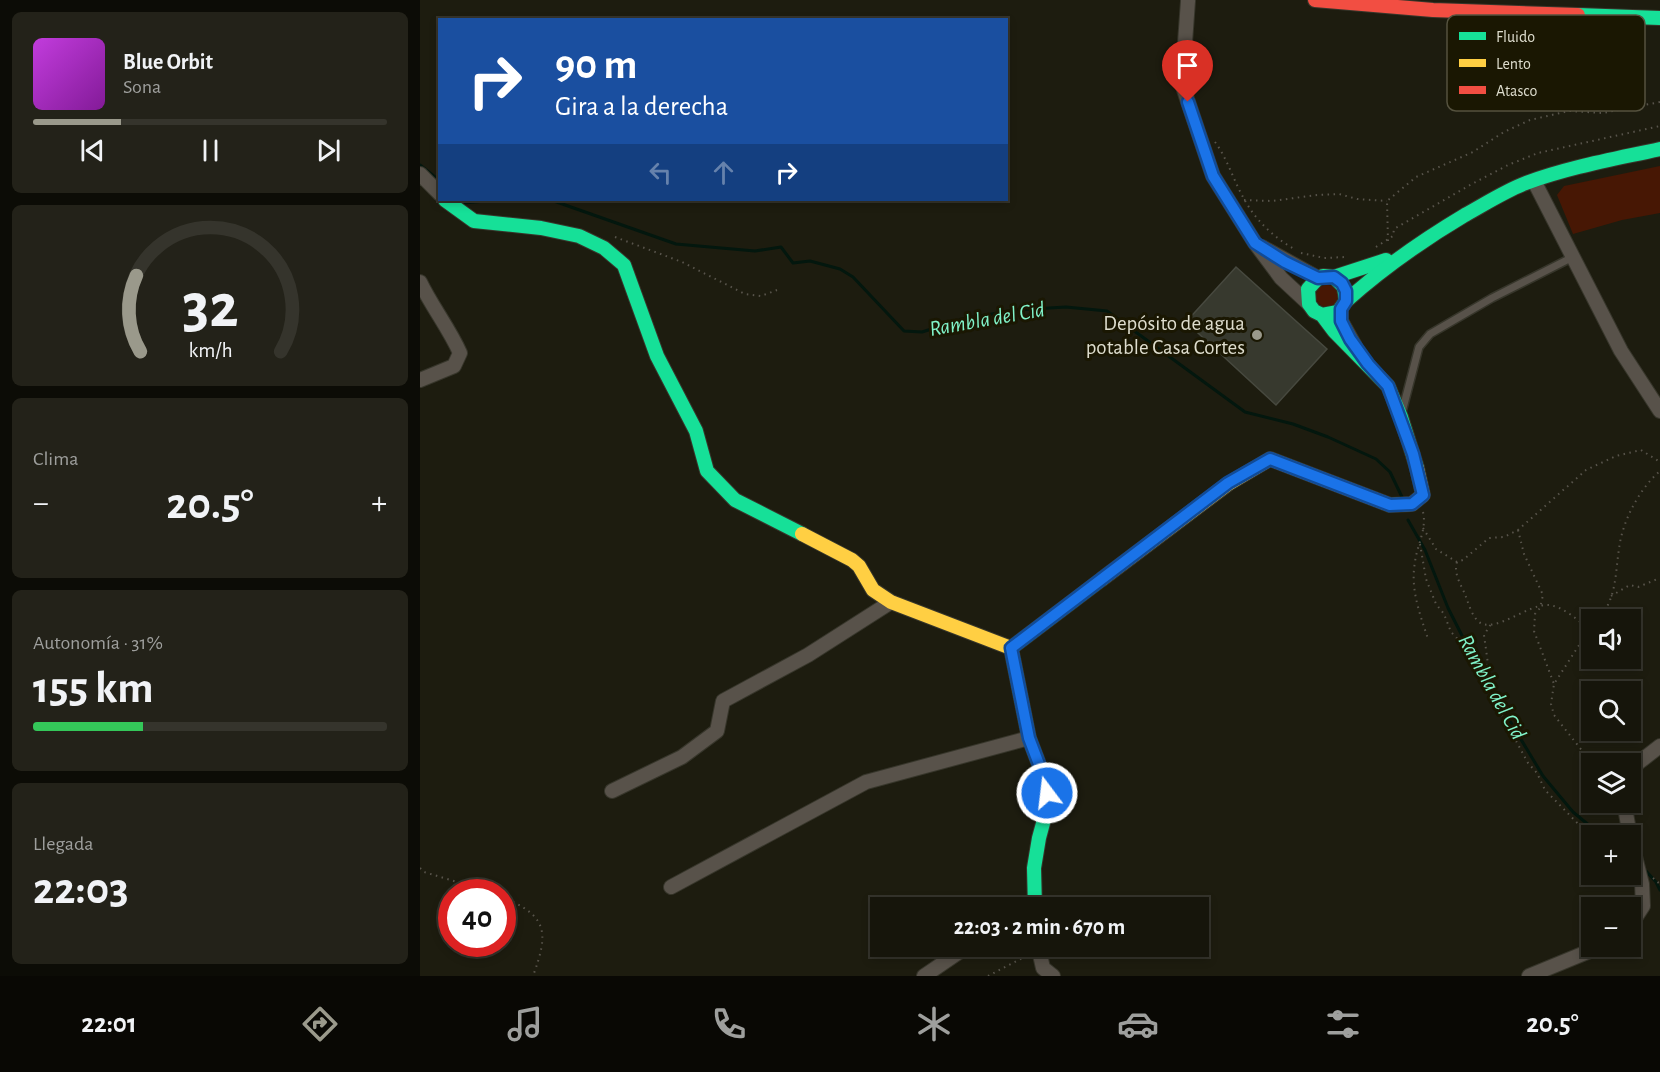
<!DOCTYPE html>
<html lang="es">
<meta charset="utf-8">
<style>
:root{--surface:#16150b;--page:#232219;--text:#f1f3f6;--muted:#9e9f9d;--line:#35342c;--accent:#9a998b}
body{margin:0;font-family:"Alegreya Sans",sans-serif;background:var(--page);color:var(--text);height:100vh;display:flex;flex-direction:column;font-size:22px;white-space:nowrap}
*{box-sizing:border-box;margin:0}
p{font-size:20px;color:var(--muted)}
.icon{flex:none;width:33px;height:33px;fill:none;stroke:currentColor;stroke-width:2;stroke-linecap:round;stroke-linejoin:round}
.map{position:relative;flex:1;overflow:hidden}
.side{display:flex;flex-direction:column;gap:12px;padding:12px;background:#0c0c06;width:420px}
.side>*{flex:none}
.guide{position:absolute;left:18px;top:18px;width:570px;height:183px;border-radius:0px;box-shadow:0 3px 9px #0003,0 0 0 2px var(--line);background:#1a4fa0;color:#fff;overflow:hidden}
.fabs{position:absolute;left:1161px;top:609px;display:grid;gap:12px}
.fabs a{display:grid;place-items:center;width:60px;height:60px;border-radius:0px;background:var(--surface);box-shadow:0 3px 9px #0003,0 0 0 2px var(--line);font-size:30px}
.speed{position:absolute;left:18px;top:879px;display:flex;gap:12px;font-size:30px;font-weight:700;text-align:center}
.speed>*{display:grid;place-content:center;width:78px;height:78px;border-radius:50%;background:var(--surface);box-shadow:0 3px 9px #0003,0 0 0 2px var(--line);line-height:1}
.speed .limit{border:9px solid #d22;background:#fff;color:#111}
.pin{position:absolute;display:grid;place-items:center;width:51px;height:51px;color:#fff;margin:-62px -26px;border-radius:50% 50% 50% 0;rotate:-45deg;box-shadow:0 0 6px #0007}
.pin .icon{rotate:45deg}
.me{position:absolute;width:66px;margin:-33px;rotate:345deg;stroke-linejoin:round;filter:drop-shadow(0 0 4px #0008)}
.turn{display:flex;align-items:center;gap:21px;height:126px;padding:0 18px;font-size:27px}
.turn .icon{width:78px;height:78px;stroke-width:2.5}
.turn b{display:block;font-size:42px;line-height:51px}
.lanes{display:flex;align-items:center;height:57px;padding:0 18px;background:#0003;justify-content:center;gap:30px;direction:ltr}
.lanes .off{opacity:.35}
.big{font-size:45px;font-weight:700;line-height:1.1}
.side .widget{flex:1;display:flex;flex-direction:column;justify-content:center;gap:9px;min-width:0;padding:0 21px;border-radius:9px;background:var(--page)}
.side .dial{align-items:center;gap:0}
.dial svg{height:156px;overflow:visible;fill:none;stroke:var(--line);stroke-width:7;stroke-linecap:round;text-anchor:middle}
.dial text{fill:var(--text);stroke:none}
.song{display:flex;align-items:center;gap:18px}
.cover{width:72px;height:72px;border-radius:9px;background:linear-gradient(135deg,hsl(290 70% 55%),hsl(290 70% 35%))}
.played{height:6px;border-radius:3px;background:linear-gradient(90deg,var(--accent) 25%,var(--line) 25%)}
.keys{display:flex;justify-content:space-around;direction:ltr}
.heat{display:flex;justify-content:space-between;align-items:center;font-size:33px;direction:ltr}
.charge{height:9px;border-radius:4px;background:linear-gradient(90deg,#34c759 31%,var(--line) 0)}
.trip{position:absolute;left:450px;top:897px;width:339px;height:60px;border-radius:0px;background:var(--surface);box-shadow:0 3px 9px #0003,0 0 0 2px var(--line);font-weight:700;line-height:60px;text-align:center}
.dock{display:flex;height:96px;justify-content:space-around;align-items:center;background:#090804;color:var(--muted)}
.dock .icon{width:42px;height:42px}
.dock .selected{color:var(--accent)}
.dock b{font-size:27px;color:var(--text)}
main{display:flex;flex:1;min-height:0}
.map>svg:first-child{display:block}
</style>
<main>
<section class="side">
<div class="widget">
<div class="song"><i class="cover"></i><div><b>Blue Orbit</b><p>Sona</p></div></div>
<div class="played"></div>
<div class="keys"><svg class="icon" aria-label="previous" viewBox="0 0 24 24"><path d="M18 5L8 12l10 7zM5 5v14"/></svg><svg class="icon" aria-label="pause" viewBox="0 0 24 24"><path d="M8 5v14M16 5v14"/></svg><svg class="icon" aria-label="next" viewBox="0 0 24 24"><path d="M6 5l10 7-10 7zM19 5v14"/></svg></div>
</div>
<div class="widget dial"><svg viewBox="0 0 100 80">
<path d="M14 69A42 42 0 1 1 86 69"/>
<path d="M14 69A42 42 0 0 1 12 30" stroke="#9a998b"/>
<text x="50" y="56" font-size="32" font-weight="700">32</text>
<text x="50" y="72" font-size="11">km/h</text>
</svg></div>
<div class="widget"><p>Clima</p>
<div class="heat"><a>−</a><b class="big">20.5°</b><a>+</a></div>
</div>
<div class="widget"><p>Autonomía · 31%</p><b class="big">155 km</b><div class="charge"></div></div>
<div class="widget"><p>Llegada</p><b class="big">22:03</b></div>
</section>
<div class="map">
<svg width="1240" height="976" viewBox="0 0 1240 976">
<rect width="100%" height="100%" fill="#1d1c0f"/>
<!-- green -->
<g fill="#471704">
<polygon points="1240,166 1240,213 1202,220 1153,234 1137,195 1144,186"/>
<circle cx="907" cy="296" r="11"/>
</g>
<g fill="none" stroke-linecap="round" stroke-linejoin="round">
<!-- stream -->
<g stroke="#03170e" stroke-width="3">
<polyline points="0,165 20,181"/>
<polyline points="40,200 44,203 76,200"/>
<polyline points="131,200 256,244 335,251 361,247 373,263 390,261 420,269 433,277 484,331 502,332 543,319 595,310 646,307 687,311 825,412 873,424 908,437 956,459 970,472 982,497"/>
<polyline points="988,520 1005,550 1028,608 1061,673 1123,776 1153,812 1182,836"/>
<polyline points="1226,871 1236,882 1240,890"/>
</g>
</g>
<!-- building -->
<polygon fill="#37392e" stroke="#47493f" stroke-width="1.5" points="816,267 907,349 856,405 766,322"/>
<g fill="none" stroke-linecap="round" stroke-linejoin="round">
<!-- lane casing -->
<g stroke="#37362b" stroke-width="10">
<polyline id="lane" points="982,412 999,347 1010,334 1072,298 1153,257"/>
</g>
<!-- street casing -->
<g stroke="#37362b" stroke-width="16">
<g id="street">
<polyline points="768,1 762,84 793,176 835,243 861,278 889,304"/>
<polyline points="0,174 20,194"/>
<polyline points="1114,181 1201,351 1240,411"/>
<polyline points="842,247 898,278"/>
<path d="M0,282C12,307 29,328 40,353L34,366L0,380"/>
<polyline points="921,309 921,321 935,346"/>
<polyline points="1210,773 1218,763 1240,746"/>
<polyline points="192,791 262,757 297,731 303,701 388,655 471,602"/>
<polyline points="1204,802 1210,836"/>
<polyline points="1210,837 1222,884 1223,906 1210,926"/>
<polyline points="251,887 446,782 609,738"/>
<polyline points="618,946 623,968 633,976"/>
<polyline points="504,976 548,946"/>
<polyline points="1109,976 1182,946"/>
</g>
</g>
<!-- fast casing -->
<g stroke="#37362b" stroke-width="16">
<g id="fast">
<polyline points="1158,15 1240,18"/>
<polyline points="25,200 54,221 121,228 159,236 184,248 204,265 237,356 276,431 287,471 315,500 382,534"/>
<polyline points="914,277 966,260"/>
<path d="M926,301C963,268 1003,240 1045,215C1065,204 1085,191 1106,183C1149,167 1195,159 1240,149"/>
<polyline points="902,315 918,312 926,301 924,287 914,277 903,276 898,278 888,289 889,304 894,311 902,315 914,331 968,386 981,417 997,468"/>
<polyline points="615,908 614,868 619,838 628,805 625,780 609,738 591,648 682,579"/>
</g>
</g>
<!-- slow casing -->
<g stroke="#37362b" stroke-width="16">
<g id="slow">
<polyline points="382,534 432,560 439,566 453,590 471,602 591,648"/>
<polyline points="682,579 808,484 850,459 970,505 992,504 1003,495 997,468"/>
</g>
</g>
<!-- jam casing -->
<g stroke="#37362b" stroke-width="16">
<polyline id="jam" points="895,0 1013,10 1158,15"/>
</g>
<!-- path -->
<g stroke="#58544b" stroke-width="2" stroke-dasharray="1.5 4.5" stroke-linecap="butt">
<path d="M795,142C807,158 813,179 823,197C835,220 854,238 876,250"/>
<polyline points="824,200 852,201 897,195 919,194 937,199 967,201"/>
<polyline points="195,237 262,262 325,294 341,296 357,290"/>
<polyline points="968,241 967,201 996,177 1053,152 1084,132 1110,120 1149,111 1183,113 1240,102"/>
<polyline points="956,247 973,236 974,229 1050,185 1088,165 1118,153 1240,126"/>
<polyline points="881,253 904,258 926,257"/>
<path d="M1003,512C1007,529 997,545 995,562C990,589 1000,614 1008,639"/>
<polyline points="1003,528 1016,549 1037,562 1043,560 1069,538 1084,537 1098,530 1166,470 1196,456 1221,450 1240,462"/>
<polyline points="1098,530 1104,554 1123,595 1120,608 1115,614 1114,631 1134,684"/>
<polyline points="1000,544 1006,579 1016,604 1024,614 1031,632 1045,647 1108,763 1117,773 1125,790 1172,838"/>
<path d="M1037,562C1033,574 1042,586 1046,597C1049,605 1052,616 1059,622C1075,634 1109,603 1129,605C1144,607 1158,620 1169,630"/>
<polyline points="1191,596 1210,585 1218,587 1240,578"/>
<path d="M1177,620C1197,600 1195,574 1199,549C1202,522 1219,489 1240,471"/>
<polyline points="1172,625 1134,684 1131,704 1134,715 1163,752 1172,768"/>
<polyline points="1062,677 1068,664 1064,635 1071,624"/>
<polyline points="0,868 4,872 70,892"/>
<polyline points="1233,878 1240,884"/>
<path d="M82,897C128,916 129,932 113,976"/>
<polyline points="568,976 608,955"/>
</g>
<!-- lane -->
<use href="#lane" stroke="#58524a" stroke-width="7"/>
<!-- street -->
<use href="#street" stroke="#58524a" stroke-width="14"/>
<!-- fast -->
<use href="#fast" stroke="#16e098" stroke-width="14"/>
<!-- slow -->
<use href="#slow" stroke="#ffcf43" stroke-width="14"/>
<!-- jam -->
<use href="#jam" stroke="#f24e42" stroke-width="14"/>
</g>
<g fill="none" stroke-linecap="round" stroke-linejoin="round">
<!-- route casing -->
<g stroke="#114b97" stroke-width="15">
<polyline id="route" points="627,793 625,780 609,738 591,648 808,483 850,459 970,505 992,504 1003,495 993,454 968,386 948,364 930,339 921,321 921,309 926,301 926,291 922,283 914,277 898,278 865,262 835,243 793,176 768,102"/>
</g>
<!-- route -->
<use href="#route" stroke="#1a73e8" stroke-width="10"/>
</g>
<!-- markers -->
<circle fill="#9a998b" stroke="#1a1702" stroke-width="2" cx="837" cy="335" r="6"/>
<g text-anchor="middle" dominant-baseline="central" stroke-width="6" stroke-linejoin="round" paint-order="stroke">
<!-- poi labels -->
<g font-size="21" fill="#deddce" stroke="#1a1702" text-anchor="end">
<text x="825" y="323">Depósito de agua<tspan x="825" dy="24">potable Casa Cortes</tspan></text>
</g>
<!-- water labels -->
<g font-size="22" font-style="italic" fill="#81f4ca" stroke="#1a1702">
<text transform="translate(567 319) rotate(-10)">Rambla del Cid</text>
<text transform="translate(1072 687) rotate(61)">Rambla del Cid</text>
</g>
</g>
<!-- legend -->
<rect x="1027" y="15" width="198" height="96" rx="9" fill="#1a1702" stroke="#55523f" stroke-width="1.5"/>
<rect x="1039" y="32" width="27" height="8" fill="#16e098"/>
<rect x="1039" y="59" width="27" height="8" fill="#ffcf43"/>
<rect x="1039" y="86" width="27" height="8" fill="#f24e42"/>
<g font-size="16" fill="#deddce">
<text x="1076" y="42">Fluido</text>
<text x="1076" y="69">Lento</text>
<text x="1076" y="96">Atasco</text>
</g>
</svg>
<div class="fabs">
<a><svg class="icon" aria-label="sound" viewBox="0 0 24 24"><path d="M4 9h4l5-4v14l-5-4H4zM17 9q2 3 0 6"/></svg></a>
<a><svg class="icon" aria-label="search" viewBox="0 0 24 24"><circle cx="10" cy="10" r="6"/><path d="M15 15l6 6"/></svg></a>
<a><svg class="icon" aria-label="layers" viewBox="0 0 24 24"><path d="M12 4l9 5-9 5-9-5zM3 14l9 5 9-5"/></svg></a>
<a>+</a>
<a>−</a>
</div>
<div class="speed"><div class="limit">40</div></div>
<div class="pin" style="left:768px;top:102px;background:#d93025"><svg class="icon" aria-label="arrive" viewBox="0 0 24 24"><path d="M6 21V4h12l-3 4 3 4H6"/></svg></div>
<svg class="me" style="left:627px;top:793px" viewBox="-20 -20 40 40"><circle r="17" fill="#1a73e8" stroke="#fff" stroke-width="3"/><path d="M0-11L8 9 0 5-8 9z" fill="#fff"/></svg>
<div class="trip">22:03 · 2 min · 670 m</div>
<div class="guide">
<div class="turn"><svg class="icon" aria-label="right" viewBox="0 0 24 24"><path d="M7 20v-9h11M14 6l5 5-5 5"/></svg><div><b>90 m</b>Gira a la derecha</div></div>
<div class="lanes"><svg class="icon off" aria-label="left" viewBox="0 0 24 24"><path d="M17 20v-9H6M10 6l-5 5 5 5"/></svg><svg class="icon off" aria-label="ahead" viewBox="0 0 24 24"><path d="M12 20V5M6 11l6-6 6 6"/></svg><svg class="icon" aria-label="right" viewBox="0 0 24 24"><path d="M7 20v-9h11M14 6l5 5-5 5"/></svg></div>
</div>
</div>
</main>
<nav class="dock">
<b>22:01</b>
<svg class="icon selected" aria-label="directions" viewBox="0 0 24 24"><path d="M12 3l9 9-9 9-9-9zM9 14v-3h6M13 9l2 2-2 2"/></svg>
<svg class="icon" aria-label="music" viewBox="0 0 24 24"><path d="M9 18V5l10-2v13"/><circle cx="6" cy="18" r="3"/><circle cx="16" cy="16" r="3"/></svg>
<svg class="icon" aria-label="phone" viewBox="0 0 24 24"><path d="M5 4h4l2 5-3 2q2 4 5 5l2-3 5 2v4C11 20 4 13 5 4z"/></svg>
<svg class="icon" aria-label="climate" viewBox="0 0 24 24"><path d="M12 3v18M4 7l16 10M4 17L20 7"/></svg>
<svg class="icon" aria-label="car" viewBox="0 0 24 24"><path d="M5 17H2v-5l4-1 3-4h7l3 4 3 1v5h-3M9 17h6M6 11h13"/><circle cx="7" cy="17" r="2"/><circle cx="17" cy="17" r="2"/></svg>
<svg class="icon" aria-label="filters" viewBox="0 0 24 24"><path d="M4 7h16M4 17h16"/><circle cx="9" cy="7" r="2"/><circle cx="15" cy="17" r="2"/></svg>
<b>20.5°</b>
</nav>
